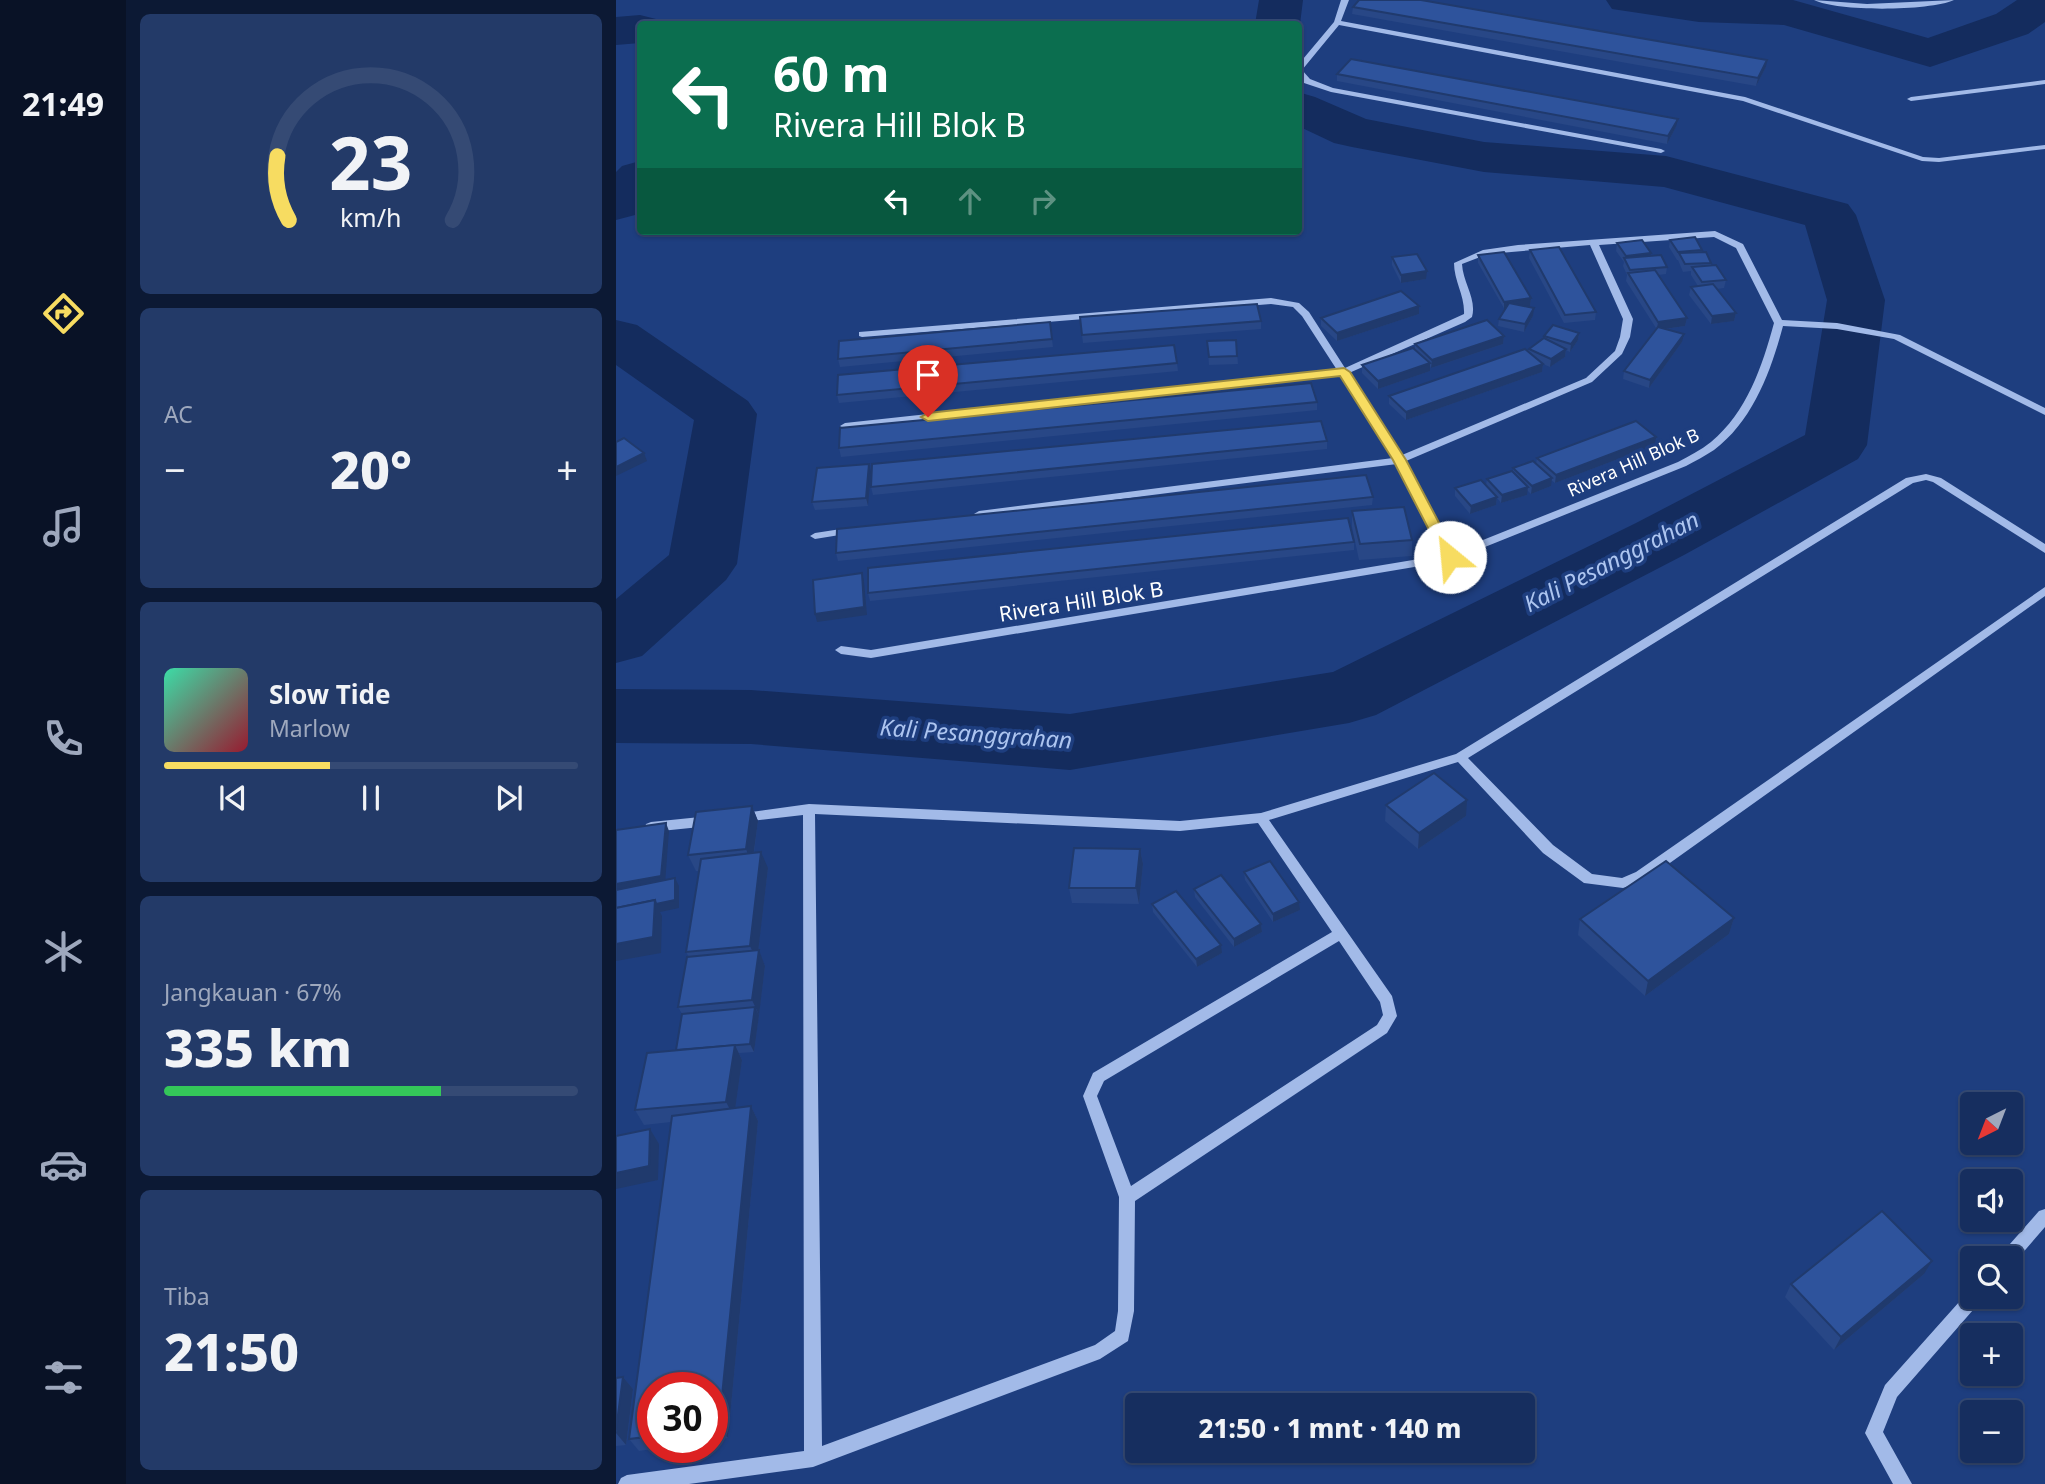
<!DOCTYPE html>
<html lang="id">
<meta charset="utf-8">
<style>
:root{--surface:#162e5f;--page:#233a68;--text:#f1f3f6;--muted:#9ea8bd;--line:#354a74;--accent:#f7dc61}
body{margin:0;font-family:"Noto Sans",sans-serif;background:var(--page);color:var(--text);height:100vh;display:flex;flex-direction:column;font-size:26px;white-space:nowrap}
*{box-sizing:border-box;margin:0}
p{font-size:23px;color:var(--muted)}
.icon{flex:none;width:38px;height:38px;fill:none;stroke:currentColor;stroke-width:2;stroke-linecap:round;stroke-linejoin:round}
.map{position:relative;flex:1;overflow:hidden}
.side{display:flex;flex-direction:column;gap:14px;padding:14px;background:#0c1934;width:490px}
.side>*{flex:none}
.banner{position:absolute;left:21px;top:21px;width:665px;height:214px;border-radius:7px;box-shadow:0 2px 5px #0004,0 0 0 2px var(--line);background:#0b6e4f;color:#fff;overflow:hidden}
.needle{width:46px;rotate:222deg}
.fabs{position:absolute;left:1344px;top:1092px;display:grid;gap:14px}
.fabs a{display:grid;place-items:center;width:63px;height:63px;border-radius:7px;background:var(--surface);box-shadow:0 2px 5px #0004,0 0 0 2px var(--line);font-size:35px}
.speed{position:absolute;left:21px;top:1372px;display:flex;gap:14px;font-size:35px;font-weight:700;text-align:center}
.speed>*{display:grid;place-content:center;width:91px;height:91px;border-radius:50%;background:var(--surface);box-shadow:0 2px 5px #0004,0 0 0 2px var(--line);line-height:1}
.speed .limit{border:10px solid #d22;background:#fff;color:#111}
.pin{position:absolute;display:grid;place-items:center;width:60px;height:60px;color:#fff;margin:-72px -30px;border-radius:50% 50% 50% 0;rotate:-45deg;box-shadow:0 0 7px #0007}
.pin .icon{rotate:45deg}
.me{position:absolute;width:77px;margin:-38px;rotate:332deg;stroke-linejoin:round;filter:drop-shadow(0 0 5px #0008)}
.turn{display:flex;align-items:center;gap:24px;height:147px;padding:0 21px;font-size:32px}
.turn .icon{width:91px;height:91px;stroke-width:2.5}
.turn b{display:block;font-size:49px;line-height:60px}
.lanes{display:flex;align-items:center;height:66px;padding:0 21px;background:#0003;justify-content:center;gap:35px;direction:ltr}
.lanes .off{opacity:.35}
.big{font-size:52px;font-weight:800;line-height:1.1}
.side .widget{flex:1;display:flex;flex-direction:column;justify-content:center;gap:10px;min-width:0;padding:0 24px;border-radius:10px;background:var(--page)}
.side .dial{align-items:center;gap:0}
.dial svg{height:182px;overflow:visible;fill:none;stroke:var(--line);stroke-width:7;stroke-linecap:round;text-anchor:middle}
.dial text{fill:var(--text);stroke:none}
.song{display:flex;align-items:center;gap:21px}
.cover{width:84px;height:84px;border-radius:10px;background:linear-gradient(135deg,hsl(160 70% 55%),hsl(350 70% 35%))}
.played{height:7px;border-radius:4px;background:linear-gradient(90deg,var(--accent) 40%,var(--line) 40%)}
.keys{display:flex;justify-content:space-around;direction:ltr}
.heat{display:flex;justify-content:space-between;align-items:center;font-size:38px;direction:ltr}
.charge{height:10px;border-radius:5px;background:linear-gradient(90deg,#34c759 67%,var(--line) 0)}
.trip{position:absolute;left:509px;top:1393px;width:410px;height:70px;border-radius:7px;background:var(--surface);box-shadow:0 2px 5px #0004,0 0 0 2px var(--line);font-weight:800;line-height:70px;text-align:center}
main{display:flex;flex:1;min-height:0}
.menu{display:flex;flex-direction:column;width:126px;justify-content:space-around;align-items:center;background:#091226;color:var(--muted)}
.menu .icon{width:49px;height:49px}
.menu .selected{color:var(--accent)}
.menu b{font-size:32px;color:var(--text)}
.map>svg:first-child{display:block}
</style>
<main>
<nav class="menu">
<b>21:49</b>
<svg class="icon selected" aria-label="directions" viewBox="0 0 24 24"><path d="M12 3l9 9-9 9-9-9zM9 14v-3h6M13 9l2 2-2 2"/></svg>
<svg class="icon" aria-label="music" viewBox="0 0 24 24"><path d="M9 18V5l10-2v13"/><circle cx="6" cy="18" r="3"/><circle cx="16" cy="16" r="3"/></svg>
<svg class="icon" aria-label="phone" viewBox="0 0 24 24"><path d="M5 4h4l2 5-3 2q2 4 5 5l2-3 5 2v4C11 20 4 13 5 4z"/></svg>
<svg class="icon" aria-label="climate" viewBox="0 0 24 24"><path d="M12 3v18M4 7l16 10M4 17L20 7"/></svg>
<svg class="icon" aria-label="car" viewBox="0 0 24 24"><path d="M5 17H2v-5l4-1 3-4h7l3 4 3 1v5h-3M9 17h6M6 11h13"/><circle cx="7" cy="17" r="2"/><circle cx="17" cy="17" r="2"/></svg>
<svg class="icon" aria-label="filters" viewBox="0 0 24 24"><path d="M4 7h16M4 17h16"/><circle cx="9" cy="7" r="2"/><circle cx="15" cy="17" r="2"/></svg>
</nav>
<section class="side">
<div class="widget dial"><svg viewBox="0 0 100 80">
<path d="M14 69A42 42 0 1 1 86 69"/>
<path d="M14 69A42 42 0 0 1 9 41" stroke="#f7dc61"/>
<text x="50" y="56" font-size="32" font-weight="700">23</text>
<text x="50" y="72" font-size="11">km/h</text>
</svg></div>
<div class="widget"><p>AC</p>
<div class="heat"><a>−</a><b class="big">20°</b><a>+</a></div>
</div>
<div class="widget">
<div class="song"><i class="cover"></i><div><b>Slow Tide</b><p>Marlow</p></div></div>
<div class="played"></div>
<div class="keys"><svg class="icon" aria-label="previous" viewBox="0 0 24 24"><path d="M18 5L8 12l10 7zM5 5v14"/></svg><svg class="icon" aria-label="pause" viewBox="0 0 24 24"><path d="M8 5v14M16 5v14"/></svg><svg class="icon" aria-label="next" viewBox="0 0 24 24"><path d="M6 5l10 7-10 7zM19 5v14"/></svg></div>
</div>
<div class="widget"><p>Jangkauan · 67%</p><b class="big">335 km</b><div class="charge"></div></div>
<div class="widget"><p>Tiba</p><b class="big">21:50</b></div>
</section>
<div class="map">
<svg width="1429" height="1484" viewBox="0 0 1429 1484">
<rect width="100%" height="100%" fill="#1e3e7f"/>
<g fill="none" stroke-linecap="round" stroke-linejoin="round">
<!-- river -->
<g fill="#142c5e" fill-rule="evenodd">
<polygon points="643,0 687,0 684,24 639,24"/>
<polygon points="990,0 1177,0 1312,38 1380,14 1401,0 1429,0 1429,22 1412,34 1314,67 1168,25 1083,22 996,9"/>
<polygon points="24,15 40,19 44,24 24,24 24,43 0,45 0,17"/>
<polygon points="682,92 699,97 750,119 868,142 1050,156 1232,204 1240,215 1269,300 1251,445 1242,459 1068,555 760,715 733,723 454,770 135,744 0,743 0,689 135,690 454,714 717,672 1020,523 1189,435 1211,300 1189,225 1048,187 868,172 736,147 718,143 682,126"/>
<polygon points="24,161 24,209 19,215 0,220 0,172 6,166"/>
<polygon points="0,320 21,325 132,401 141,414 121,564 110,580 26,656 0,663 0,599 53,555 78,420 0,365"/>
</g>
<!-- minor -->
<g fill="#a2bae8" fill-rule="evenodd">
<polygon points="725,0 733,0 725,21 1129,97 1307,157 1323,158 1429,145 1429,149 1323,162 1306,161 1127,101 723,25 686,70 694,79 717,88 1045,149 1049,151 1045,153 715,92 688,83 682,75 682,65 718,22"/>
<path d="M1198,0L1251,4L1338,0C1314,11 1222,12 1198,0Z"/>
<polygon points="1429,80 1429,84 1295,101 1291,99 1295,97"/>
<path d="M1099,231L1127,244L1166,320L1221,323L1284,335L1429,408V415L1278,339L1221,329L1167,326C1155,371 1137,421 1098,450C1089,456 1079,461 1070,466L834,561L255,658L225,654L219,650L225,646L255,650L827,555L781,464L363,517L358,514L363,511L777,458L725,375L229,429L224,426L229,423L721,370L686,316L677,307L655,304L246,337L243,336V332L655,298L683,303L693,312L729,368L848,314C849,296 838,281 838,263L867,250L902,245ZM1098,237L1120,248L1158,323C1146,367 1131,412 1095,442C1085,450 1073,456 1062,462L837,552L790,461L976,382L1006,354L1014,337L1017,319L983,245ZM974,245L1007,319L1004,337L999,351L970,378L786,455L733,373L849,322L856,317C861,299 847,283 846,264L872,254Z"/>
<path d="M1310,474L1325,478L1429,544V553L1317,482L1310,480L1297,483L852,758L937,845L976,874L1006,878L1020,872L1429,587V596L1030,880L1007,888L968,883L927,853L842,762L653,820L776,996L781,1016L771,1033L519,1201L518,1311L512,1341L484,1359L197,1467L73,1484H2L5,1478L11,1475L188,1451L187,815L126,822L121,820L120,817L121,814L193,804L564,821L645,813L840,754L1290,478ZM199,814L564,831L642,823L716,932L477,1073L467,1096L503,1197L502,1311L499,1331L479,1345L206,1446ZM723,941L764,1002L767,1015L761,1025L515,1186L481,1096L488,1081Z"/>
<polygon points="238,527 243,530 242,532 199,539 194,536 199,533"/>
<polygon points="94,816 99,818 100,821 99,824 94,826 35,832 30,830 29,827 30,824 35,822"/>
<polygon points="1429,1209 1429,1227 1398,1263 1395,1264 1395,1258 1384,1258 1386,1253 1423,1211"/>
<polygon points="1356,1290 1356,1297 1366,1297 1364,1302 1281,1397 1267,1432 1296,1484 1277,1484 1249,1433 1269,1385 1352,1292"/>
</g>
</g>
<!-- wall -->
<g fill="#284786">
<polygon points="737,7 1150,67 1140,86 736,14"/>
<polygon points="721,74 1060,127 1051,144 721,81"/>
<polygon points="1054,240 1086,250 1086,252 1095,263 1095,265 1110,280 1108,288 1101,289 1120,313 1118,321 1095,324 1073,295 1075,287 1082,286 1075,275 1075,271 1067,272 1062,260 1061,260 1053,247"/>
<polygon points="1001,243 1034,256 1051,267 1050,274 1042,275 1071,318 1069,326 1049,329 1066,342 1033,388 1007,379 1008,371 1040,328 1010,281 1011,275 1007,266 1008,262 1000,251"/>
<polygon points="914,250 980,312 979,320 948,323 913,258"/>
<polygon points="862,255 915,298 914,306 911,307 917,316 908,332 882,326 883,319 889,310 862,263"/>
<polygon points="776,257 810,279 785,283 776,265"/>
<polygon points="803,306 803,314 721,341 705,326 705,318"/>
<polygon points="645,321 645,329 467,343 466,335"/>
<polygon points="434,322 437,347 224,367 222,359"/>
<polygon points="963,333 962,340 954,352 950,350 949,357 934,367 927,364 926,372 790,420 773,404 773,396 912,351 913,349 928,338 928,336"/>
<polygon points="888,336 887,344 815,368 814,366 814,371 762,389 746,373 746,365 799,349 799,344"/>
<polygon points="620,340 622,364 593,365 591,341"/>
<polygon points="561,363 562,371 223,403 221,395"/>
<polygon points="701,402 701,410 225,457 223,448"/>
<polygon points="711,441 711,449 257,495 255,487"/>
<polygon points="1039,445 939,483 935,480 935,486 915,494 911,490 911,495 885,503 881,498 880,505 854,514 839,496 839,488 870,485 871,479 897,472 897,468 920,464 921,458"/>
<polygon points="253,464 252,506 199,510 196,502"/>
<polygon points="757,497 756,505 222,561 220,553"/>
<polygon points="736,511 796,540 796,556 743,560 736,527"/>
<polygon points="738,542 738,550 254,601 252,593"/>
<polygon points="770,805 850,816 802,849 769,821"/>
<polygon points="136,806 142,821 138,853 152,868 142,950 149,966 138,1052 123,1053 126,1060 119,1108 135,1106 142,1121 112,1438 96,1441 96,1388 37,1388 37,1447 50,1447 23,1451 13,1439 55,1122 28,1125 19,1110 60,1050 66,1014 62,1007 73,957 70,952 83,871 80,871 72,855"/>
<polygon points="524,849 527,864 523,904 456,903 453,888"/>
<polygon points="628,872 684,910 657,922 629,880"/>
<polygon points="578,889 645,924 646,932 618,947 579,897"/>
<polygon points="536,904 606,953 581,967 537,912"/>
<polygon points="1118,918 1113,934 1029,996 962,935 964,919"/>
<polygon points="1308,1274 1218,1350 1169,1297 1175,1284"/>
<polygon points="7,1377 17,1389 10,1445 0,1446 0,1378"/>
</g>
<!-- shaded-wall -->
<g fill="#203a6d">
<polygon points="1151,60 1150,67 1140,86 1142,78"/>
<polygon points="1062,119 1060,127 1051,144 1052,136"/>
<polygon points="1035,253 1034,261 1009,261 1010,256"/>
<polygon points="811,271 810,279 785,283 785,275"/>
<polygon points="915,298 914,306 888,310 888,302"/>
<polygon points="803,306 803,314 721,341 721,333"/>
<polygon points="918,308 917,316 908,332 909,324"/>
<polygon points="1120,313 1118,321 1095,324 1096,316"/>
<polygon points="1071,318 1069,326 1041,330 1042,322"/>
<polygon points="963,333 962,340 954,352 955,344"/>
<polygon points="1068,334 1066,342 1033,388 1034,380"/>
<polygon points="888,336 887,344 815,368 816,360"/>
<polygon points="950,349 949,357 934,367 935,359"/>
<polygon points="814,363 814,371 762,389 762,381"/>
<polygon points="927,364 926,372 790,420 790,412"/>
<polygon points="1040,437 1039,445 939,483 940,475"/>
<polygon points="28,453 31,461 0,476 0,467"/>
<polygon points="253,464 255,472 252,506 250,498"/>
<polygon points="936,478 935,486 915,494 916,486"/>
<polygon points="912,487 911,495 885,503 886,495"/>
<polygon points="881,497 880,505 854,514 855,506"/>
<polygon points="246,573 248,581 251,615 201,622 199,614"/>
<polygon points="851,800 850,816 802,849 803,833"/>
<polygon points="136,806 142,821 136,865 130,849"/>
<polygon points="50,823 53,831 49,884 0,892 0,884"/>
<polygon points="524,849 527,864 523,904 520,888"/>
<polygon points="145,852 152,868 141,961 134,946"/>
<polygon points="59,878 63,886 63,908 44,912 46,916 45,953 0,961 0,944"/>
<polygon points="683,902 684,910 657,922 657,914"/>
<polygon points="1118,918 1113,934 1029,996 1032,981"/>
<polygon points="645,924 646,932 618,947 618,939"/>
<polygon points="605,945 606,953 581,967 580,959"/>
<polygon points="143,950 149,966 143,1015 136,1000"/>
<polygon points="139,1007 143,1015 138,1052 134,1044"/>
<polygon points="119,1045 126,1060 118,1117 110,1102"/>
<polygon points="135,1106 142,1121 112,1438 103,1426"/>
<polygon points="34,1129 43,1144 42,1180 0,1189 0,1173"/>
<polygon points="1316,1261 1308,1274 1218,1350 1225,1337"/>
<polygon points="7,1377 17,1389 10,1445 0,1433"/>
</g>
<!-- building -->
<g fill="#2e539c" stroke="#203a6d" stroke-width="2">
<polygon points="743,0 805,0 1151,60 1142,78 737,7"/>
<polygon points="735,59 1062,119 1052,136 721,74"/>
<polygon points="1079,237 1086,250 1062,252 1054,240"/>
<polygon points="1026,240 1035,253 1010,256 1001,243"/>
<polygon points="943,247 980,312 949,315 914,250"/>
<polygon points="888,252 915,298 888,302 862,255"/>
<polygon points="1090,252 1095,263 1069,264 1063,253"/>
<polygon points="801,254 811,271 785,275 776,257"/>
<polygon points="1045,255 1051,267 1014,270 1008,258"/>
<polygon points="1100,265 1110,280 1086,282 1076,267"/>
<polygon points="1039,270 1071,318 1042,322 1012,273"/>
<polygon points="1097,284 1120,313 1096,316 1075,287"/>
<polygon points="785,291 803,306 721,333 705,318"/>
<polygon points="893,303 918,308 909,324 883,319"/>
<polygon points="641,304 645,321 466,335 464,317"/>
<polygon points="871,320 888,336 816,360 799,344"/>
<polygon points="434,322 436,339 222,359 223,341"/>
<polygon points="937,325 963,333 955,344 928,336"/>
<polygon points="1042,327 1068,334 1034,380 1008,371"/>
<polygon points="928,338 950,349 935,359 913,349"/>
<polygon points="620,340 621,356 593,357 591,341"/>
<polygon points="558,345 561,363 221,395 222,375"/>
<polygon points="797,348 814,363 762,381 746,365"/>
<polygon points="909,349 927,364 790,412 773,396"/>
<polygon points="695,383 701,402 223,448 224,428"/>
<polygon points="705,421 711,441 255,487 256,464"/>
<polygon points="1020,421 1040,437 940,475 921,458"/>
<polygon points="8,438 28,453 0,467 0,442"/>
<polygon points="917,461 936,478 916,486 897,468"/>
<polygon points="253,464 250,498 196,502 201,468"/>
<polygon points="896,471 912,487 886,495 871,479"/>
<polygon points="750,475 757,497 220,553 221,529"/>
<polygon points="865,480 881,497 855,506 839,488"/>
<polygon points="788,507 796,540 744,544 736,511"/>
<polygon points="732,518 738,542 252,593 252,568"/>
<polygon points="246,573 248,607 199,614 197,580"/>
<polygon points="818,773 851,800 803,833 770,805"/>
<polygon points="136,806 130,849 72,855 80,812"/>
<polygon points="50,823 45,876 0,884 0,830"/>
<polygon points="458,848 524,849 520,888 453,888"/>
<polygon points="145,852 134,946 70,952 85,859"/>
<polygon points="654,861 683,902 657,914 628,872"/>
<polygon points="1050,861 1118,918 1032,981 964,919"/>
<polygon points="605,875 645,924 618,939 578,889"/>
<polygon points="59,878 59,900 40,904 39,900 0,908 0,890"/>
<polygon points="560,891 605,945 580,959 536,904"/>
<polygon points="39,900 37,937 0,944 0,908"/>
<polygon points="143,950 136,1000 62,1007 71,957"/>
<polygon points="139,1007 134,1044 60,1050 66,1014"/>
<polygon points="119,1045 110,1102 19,1110 31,1053"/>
<polygon points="135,1106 103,1426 96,1427 96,1388 37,1388 37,1436 13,1439 56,1116"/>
<polygon points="34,1129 33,1166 0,1173 0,1136"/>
<polygon points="1266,1211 1316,1261 1225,1337 1175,1284"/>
<polygon points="7,1377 0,1430 0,1378"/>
</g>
<!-- route -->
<polygon fill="#f7dc61" stroke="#a18f3f" stroke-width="2" points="728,368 734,372 790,460 841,557 839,560 834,562 827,557 777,460 724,376 312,421 305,417 312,413"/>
<g text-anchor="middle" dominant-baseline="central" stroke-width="7" stroke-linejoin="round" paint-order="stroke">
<!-- far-street labels -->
<g font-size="18" fill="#fff" stroke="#1e3e7f">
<text transform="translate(1017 462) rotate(-24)">Rivera Hill Blok B</text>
</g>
<!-- street labels -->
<g font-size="21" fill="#fff" stroke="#1e3e7f">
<text transform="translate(465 601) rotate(-9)">Rivera Hill Blok B</text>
</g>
<!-- water labels -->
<g font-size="23" font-style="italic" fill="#adc5f0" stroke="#1e3e7f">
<text transform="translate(995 561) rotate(-27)">Kali Pesanggrahan</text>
<text transform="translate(360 733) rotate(4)">Kali Pesanggrahan</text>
</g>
</g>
</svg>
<div class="fabs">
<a><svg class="needle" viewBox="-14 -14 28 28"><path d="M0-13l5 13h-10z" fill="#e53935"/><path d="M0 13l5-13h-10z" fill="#9ea8bd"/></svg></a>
<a><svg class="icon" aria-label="sound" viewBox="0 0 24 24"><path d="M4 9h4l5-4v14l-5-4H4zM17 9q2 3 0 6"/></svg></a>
<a><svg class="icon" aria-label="search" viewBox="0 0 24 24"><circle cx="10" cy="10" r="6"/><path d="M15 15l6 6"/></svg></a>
<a>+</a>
<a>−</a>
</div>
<div class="speed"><div class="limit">30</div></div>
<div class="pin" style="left:312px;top:417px;background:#d93025"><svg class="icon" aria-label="arrive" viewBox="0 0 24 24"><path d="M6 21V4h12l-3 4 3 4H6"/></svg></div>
<svg class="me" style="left:834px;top:557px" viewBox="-20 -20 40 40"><circle r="19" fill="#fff"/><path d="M0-13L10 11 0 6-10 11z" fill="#f7dc61"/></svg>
<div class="trip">21:50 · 1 mnt · 140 m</div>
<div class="banner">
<div class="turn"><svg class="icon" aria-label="left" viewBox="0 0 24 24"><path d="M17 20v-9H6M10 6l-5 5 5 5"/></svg><div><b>60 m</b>Rivera Hill Blok B</div></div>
<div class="lanes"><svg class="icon" aria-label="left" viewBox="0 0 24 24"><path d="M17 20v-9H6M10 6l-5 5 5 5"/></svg><svg class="icon off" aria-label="ahead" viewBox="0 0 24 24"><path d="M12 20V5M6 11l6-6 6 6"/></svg><svg class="icon off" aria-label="right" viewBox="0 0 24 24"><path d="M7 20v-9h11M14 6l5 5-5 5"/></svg></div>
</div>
</div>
</main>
